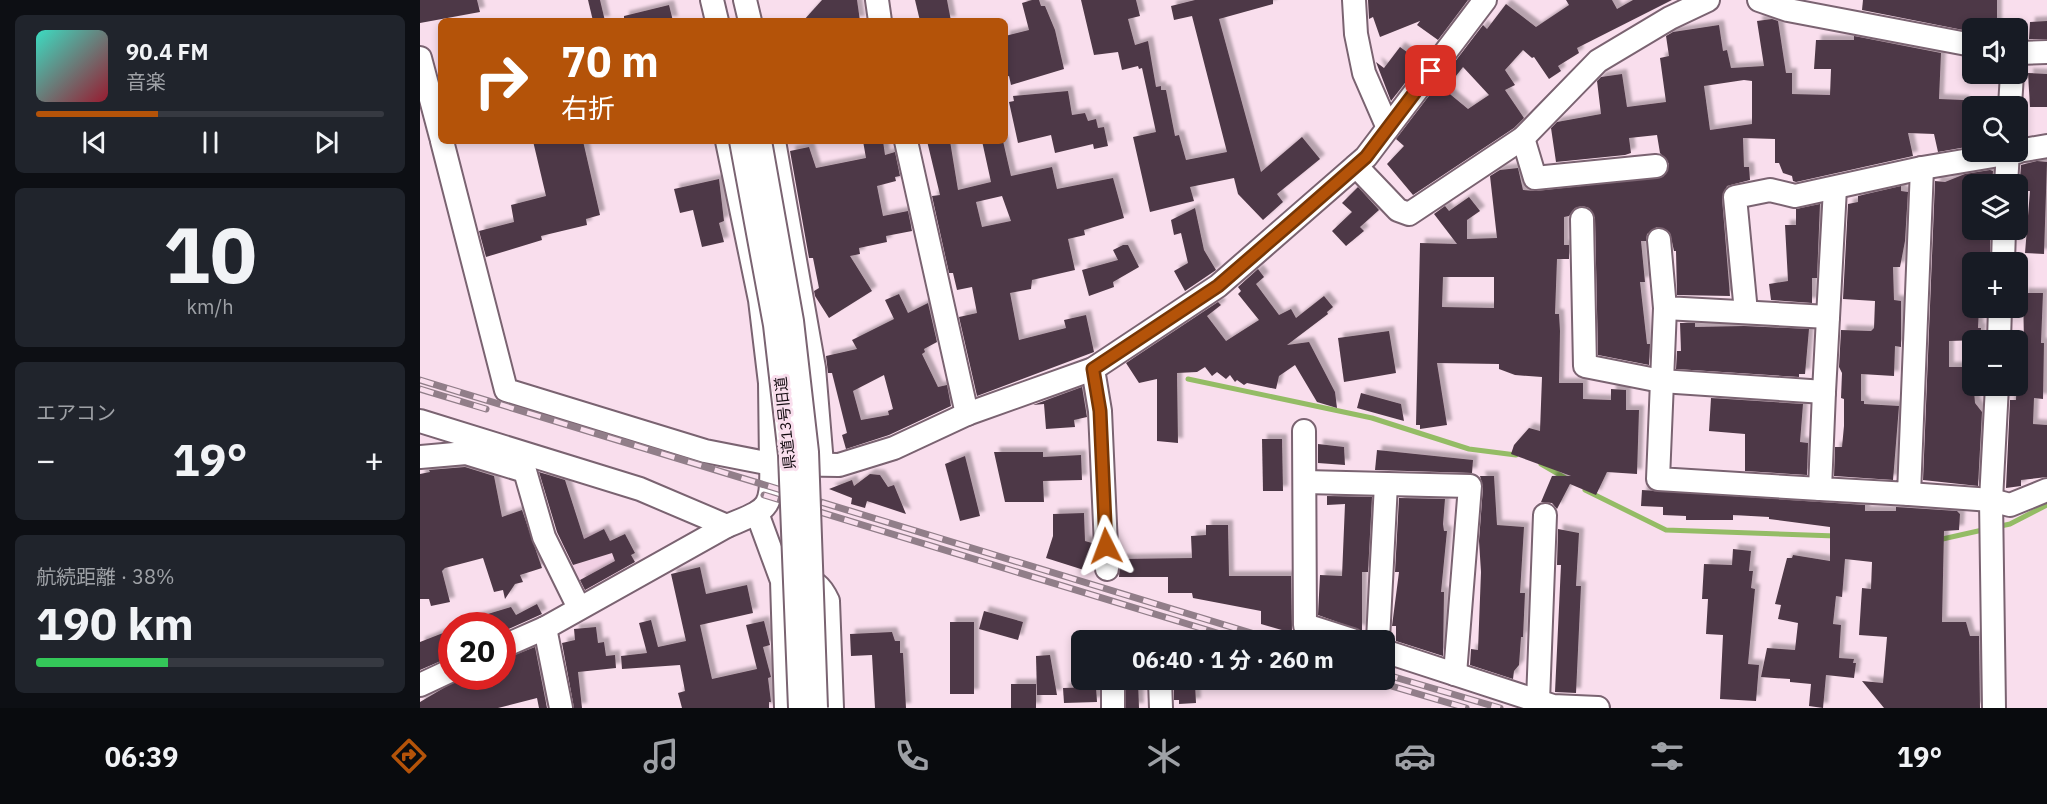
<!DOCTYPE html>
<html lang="ja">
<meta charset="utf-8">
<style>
:root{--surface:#171b24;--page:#20242c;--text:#f1f3f6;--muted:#9ea1a6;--line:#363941;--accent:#b45309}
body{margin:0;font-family:"IBM Plex Sans","Noto Sans JP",sans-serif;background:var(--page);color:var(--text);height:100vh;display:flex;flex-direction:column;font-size:22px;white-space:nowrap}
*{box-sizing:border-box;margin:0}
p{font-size:20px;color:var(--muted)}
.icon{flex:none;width:33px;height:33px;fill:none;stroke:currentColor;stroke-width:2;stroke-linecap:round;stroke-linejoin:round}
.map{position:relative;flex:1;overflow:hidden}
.panel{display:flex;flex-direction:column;gap:15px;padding:15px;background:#0d0f14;width:420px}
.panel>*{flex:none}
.top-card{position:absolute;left:18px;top:18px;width:570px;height:126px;border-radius:9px;box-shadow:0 3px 9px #0003;background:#b45309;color:#fff;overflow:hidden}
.tools{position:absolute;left:1542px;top:18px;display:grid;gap:12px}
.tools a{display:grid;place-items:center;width:66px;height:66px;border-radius:9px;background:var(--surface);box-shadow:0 3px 9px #0003;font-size:30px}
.speed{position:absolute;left:18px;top:612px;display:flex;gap:12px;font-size:30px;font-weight:700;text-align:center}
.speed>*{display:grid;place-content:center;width:78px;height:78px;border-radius:50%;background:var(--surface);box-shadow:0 3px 9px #0003;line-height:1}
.speed .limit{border:9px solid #d22;background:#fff;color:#111}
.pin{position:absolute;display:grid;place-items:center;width:51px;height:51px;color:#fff;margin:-26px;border-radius:12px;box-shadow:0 3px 9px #0006}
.me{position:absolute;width:66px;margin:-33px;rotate:357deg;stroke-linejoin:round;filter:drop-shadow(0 0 4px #0008)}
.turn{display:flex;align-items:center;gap:21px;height:126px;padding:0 24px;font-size:27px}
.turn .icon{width:78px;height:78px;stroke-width:2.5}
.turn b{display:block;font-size:42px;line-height:51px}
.big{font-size:45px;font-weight:700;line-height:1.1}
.panel .card{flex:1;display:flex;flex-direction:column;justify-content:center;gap:9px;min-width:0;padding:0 21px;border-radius:9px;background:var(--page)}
.panel .dial{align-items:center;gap:0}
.dial b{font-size:78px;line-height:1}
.song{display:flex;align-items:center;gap:18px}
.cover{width:72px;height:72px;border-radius:9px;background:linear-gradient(135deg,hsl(170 70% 55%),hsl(350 70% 35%))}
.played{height:6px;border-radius:3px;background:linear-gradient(90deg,var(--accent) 35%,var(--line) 35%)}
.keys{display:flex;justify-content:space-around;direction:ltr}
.heat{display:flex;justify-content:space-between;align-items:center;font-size:33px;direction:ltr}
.charge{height:9px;border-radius:4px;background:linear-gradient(90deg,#34c759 38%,var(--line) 0)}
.trip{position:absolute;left:651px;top:630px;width:324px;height:60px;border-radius:9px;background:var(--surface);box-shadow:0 3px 9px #0003;font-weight:700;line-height:60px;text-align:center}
.tabs{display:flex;height:96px;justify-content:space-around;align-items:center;background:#090b0e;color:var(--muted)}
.tabs .icon{width:42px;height:42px}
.tabs .selected{color:var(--accent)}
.tabs b{font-size:27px;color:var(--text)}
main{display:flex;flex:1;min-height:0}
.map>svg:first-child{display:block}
</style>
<main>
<section class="panel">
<div class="card">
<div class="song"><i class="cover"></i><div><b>90.4 FM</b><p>音楽</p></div></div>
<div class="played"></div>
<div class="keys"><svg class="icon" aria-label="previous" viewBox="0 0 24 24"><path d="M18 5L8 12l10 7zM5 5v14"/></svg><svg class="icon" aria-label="pause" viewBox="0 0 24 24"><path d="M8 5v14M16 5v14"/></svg><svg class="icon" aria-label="next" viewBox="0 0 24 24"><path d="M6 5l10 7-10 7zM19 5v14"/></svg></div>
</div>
<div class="card dial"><b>10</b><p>km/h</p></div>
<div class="card"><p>エアコン</p>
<div class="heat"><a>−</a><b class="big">19°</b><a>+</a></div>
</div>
<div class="card"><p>航続距離 · 38%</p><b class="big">190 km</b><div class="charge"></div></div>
</section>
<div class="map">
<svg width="1627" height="708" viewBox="0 0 1627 708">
<defs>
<filter id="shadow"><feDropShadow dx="5" dy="-5" stdDeviation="1.5" flood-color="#0004"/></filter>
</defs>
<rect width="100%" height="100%" fill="#f9deed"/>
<!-- built -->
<polygon fill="#f2d0e4" points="185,528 207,574 164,597 136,544"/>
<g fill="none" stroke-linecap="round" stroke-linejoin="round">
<!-- stream -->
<g stroke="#94bc65" stroke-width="5">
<polyline points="768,379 952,418 1049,449 1096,455"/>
<polyline points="1121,464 1147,479"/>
<polyline points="1165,490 1246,530 1416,536"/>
<polyline points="1576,527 1590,524 1627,505"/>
<polyline points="1518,540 1567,529"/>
</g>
</g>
<!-- building -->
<g fill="#4e3946" fill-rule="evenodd" filter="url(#shadow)">
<polygon points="0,0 57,0 60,12 0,23"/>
<polygon points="168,0 180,0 185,21 173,21"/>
<polygon points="402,0 437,0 440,21 383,21"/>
<polygon points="495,0 527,0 531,21 500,21"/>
<polygon points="612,0 619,0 621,6 625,6 635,30 644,69 591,85 589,76 585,77 585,36 609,30 602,3"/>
<polygon points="661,0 716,0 720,16 708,19 715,45 728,41 736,87 741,86 741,90 746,90 755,136 759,135 766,160 807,152 772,16 754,20 751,6 775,0 853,0 853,4 799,19 841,172 882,137 900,159 857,194 863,202 843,220 818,194 814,178 770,187 774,201 730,212 713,137 736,132 722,68 719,69 718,66 702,70 698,52 674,55"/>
<polygon points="948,0 1048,0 1018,40 997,25 1000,21 960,37 953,17 949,19"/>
<path d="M1146,0H1192L1197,9L1213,0H1252L1157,48L1159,53L1138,66L1141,71L1129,79L1114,57L1112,58L1103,50L1085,70L1095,85L1085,90L1104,118L1094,128L993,195L967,164L984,146L976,139L1063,25L1067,29L1086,4L1116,27L1149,5ZM1043,67L1069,95L1048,109L1025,90Z"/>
<polygon points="1443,0 1577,0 1577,28 1543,30 1442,10"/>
<polygon points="249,5 253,21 204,21 204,16"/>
<path d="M1352,19L1358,21L1366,73H1372V94L1410,95L1411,69H1394L1396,40H1434V36L1521,53L1519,99L1544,100L1542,133L1552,131V146L1518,152L1514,134L1488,133L1493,156L1376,182L1373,181L1372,176L1363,173L1359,163H1355V139L1323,138L1324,167H1329L1330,180L1307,186L1302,198L1310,296L1257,295L1256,251H1254L1250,233L1237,227L1227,234L1226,241H1221L1225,282H1220L1227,344H1230L1229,365L1178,355L1175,218L1169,208L1162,206L1155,208L1149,216L1144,217V245H1149V259H1137L1135,314H1139L1140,331L1139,383H1163V399L1191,400V389L1206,390V410H1219L1217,474L1187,472L1176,495L1150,484L1137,509L1132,503L1121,502L1132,476H1151L1091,454L1094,445L1109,428L1120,431L1122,377L1095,375L1079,369V364L1017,363L1027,425L1000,429V425H996L1000,243L1037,244L1014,214L1025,206L1029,211L1049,197L1060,211L1047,220V239L1077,238L1070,176L1080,170L1098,168L1103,190L1116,191L1243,177L1249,164L1240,153L1237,135L1209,138L1211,153L1205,155L1136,162L1131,128L1137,122L1181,114L1177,81L1181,77L1202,74L1207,107L1246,102L1240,58L1249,56L1246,36L1253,32L1299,25L1303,51L1307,50L1311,68L1344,66L1337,21ZM1324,80L1332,81V124L1290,130L1284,86ZM1023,277H1074V308L1022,307Z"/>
<polygon points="1627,21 1627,39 1609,39 1610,22"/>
<polygon points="980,47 1001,62 971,101 956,62 964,68"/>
<polygon points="1608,73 1627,74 1627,107 1610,107"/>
<polygon points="648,91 652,115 665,113 668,121 676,119 678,128 684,127 688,146 674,149 673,144 635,153 631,135 598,143 589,102 594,101 593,96"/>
<polygon points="113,141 163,141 180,215 166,219 167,225 121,236 122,240 66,257 59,231 94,222 91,205 126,196"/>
<polygon points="443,141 463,141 465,155 475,152 480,176 475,177 476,181 457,186 463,216 488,211 492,231 466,236 467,242 439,248 440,254 430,256 452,291 409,318 395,296 394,291 399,288 393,258 389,258 370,151 389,147 396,168 446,158"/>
<path d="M507,141H530L538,190L571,182L562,141H583L591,176L632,167L637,189L693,178L704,218L664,230L665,235L648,239L655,270L612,280L611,289L590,293L599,340L646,328L644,320L666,315L674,352L557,396L539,317L557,313L552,287L537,290L533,273H529L512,196L520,195ZM582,196L591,221L562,227L556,202Z"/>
<polygon points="1617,161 1627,162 1624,254 1605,253 1610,191 1599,191 1601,165"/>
<polygon points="1570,170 1573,171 1572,184 1552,184 1552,230 1570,231 1570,262 1552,262 1552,308 1559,308 1558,328 1561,328 1560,340 1529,341 1529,367 1552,367 1555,403 1562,412 1558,486 1503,480 1515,181 1525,182 1545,174"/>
<polygon points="299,179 304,221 299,223 304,242 282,247 273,210 260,213 254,189"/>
<polygon points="1481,186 1481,191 1488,192 1485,241 1480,267 1473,267 1474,300 1481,301 1481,347 1475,346 1474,376 1441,374 1441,401 1444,401 1444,404 1479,406 1473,480 1414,476 1415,447 1422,447 1424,426 1424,399 1421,398 1422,373 1419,367 1421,330 1451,331 1454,328 1455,301 1423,299 1428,204 1438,202 1438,196"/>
<polygon points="938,187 959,210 940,227 944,231 926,246 912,231 932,212 922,203"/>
<polygon points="1400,204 1397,278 1392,278 1392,303 1351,300 1349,284 1368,281 1365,225 1376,225 1376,209"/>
<polygon points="775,208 784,250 796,270 765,291 754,271 768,263 761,233 754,235 751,220"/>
<polygon points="703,245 708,245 719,267 693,282 694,287 669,296 662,270 698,260 693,250"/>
<polygon points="838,269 844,277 836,284 859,315 871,309 876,318 904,296 913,307 907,312 908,314 867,345 889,342 915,392 917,408 897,402 875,365 859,376 856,389 827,383 824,385 817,380 815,382 810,375 806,379 797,372 792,376 785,367 777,372 757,373 758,443 737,441 737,379 719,383 706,363 798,302 801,305 787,316 806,341 839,320 818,294 821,291 818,287"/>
<polygon points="1603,293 1623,293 1621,343 1624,343 1623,399 1614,398 1613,424 1627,425 1627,477 1601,480 1601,486 1586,488 1590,400 1596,400 1598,342 1604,342"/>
<path d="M479,294L488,313L508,303L517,342L504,349L505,352L502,354L518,387L527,385L531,406L469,435L426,449L422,435L427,433L412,373H408L406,356L437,349L432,340L474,319L465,300ZM464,375L473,409L468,411L469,415L441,420L433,391Z"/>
<polygon points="1260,323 1275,323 1275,327 1324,326 1389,329 1385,374 1379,374 1379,377 1256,369 1257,351 1261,351"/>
<polygon points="969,331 976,373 924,382 918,338"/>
<polygon points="662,387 667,417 654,420 655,427 626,429 624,404 613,405"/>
<polygon points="941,393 981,404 984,421 937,408"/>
<polygon points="1291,398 1383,404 1380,442 1388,443 1387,475 1325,471 1325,434 1289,431"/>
<polygon points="842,439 862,439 863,491 843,491"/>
<polygon points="898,444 924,447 925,465 898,463"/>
<polygon points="957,450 1053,460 1052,473 955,470"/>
<polygon points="574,452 623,452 623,457 661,455 662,480 623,481 624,502 585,502"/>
<polygon points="545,456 560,516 540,521 525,464"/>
<polygon points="45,467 74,476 82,517 102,510 122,568 100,575 103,582 95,584 85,599 83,590 74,592 63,558 25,568 22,571 30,602 11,606 9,599 0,599 0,474 10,472 9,470"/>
<polygon points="119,472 145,480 164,539 184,529 190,541 205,534 215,553 211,555 215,562 165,590 160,580 195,561 192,553 153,565 137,532"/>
<polygon points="450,474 460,475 468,487 474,485 486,514 447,501 445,508 431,504 432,498 409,489 432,480 434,486"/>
<polygon points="1060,476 1074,476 1077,525 1104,527 1100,593 1105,593 1103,637 1101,637 1099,665 1094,671 1093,679 1050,665 1051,649 1058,650 1061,572 1059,541 1063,487"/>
<polygon points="1222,490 1445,505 1445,511 1476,511 1476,507 1537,511 1540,514 1539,530 1524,531 1522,622 1546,622 1550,636 1559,636 1560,708 1464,708 1442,681 1463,683 1467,637 1439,635 1442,588 1451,589 1452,562 1425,559 1422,597 1416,596 1413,624 1421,625 1419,658 1434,659 1433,663 1436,663 1434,678 1406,675 1403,708 1389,706 1391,684 1370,682 1370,679 1341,677 1347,648 1375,650 1378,623 1358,619 1361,605 1355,604 1367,558 1372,558 1373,555 1410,561 1410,527 1349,519 1349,517 1313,515 1313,520 1266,520 1266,516 1243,515 1243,507 1221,506"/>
<polygon points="907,496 952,497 948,572 942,572 942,631 898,615 900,575 922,576 925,504 907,505"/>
<polygon points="979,498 1025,499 1023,524 1024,531 1027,531 1021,592 1024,592 1023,656 976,641 976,626 972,626 979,572 975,572"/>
<polygon points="664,513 665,541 672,543 673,553 667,571 626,558 633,536 633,514"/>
<polygon points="786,525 808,525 809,576 871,576 872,633 841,624 841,611 773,598 772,593 748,593 748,577 699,577 700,559 772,558 771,536 786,535"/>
<polygon points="1138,529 1159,533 1156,586 1161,586 1156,693 1135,692 1141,565 1137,565"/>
<polygon points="1313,549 1331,551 1329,571 1333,571 1331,588 1335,589 1328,664 1339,665 1336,701 1300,699 1303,635 1286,634 1288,599 1282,599 1284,564 1312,565"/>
<polygon points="280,567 286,594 327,585 333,613 280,625 292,679 337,669 326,625 344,621 350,645 343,647 351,677 348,678 351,702 349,702 349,708 262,708 258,693 265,691 260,665 202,669 201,656 227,653 219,623 231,620 238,647 266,641 251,574"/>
<polygon points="117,604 122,614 82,632 82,626 41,626 41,622 91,607 96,615"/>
<polygon points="564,611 603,622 598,640 559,629"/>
<rect x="530" y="622" width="24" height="72"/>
<polygon points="176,627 178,643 184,642 186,656 195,655 196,668 158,672 162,708 154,708 142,643 155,640 154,629"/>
<polygon points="472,632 475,641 480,641 480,653 483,653 486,708 455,708 452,655 431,656 430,634"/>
<polygon points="23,633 30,657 0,670 0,642"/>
<polygon points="115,647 127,708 119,708 117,698 78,708 0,708 0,702 44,676 82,676 82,660"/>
<polygon points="630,655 637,695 617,695 616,656"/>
<polygon points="706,681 718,681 719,708 706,708"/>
<rect x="591" y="684" width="25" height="24"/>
<polygon points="775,684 776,703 759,704 759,700 754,700 754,685"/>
<polygon points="676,687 677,702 644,703 643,688"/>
</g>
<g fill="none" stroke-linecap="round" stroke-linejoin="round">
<!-- minor casing -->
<g stroke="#7a6371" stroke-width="26">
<g id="minor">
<polyline points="292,0 297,21"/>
<polyline points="325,0 330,21"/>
<polyline points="457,0 460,21"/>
<polyline points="934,0 936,34 944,73 968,128"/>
<polyline points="1339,0 1368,10 1552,45"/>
<polyline points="1598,53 1627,52"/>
<polyline points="0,58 21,137"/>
<polyline points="1590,106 1592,74"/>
<polyline points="1103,138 1115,178 1236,166"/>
<polyline points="22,141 86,390 285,451 351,464 350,383 340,300 307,141"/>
<polyline points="354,141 394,368 402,464"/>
<polyline points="486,141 547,414"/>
<polyline points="1598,151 1627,146"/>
<polyline points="936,166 978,210 989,214 1103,138 1178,61 1250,18 1288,0"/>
<polyline points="1586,184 1588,152"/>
<polyline points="1162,219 1165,366 1241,381 1404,392 1415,188"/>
<polyline points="1239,240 1245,308 1408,317"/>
<polyline points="1583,262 1584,230"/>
<polyline points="1245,308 1238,479 1400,489"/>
<polyline points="1326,312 1315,197 1350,190 1375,196 1502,168 1597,152"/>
<polyline points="1579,340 1580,308"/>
<polyline points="673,369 680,411 687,569"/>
<polyline points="1404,392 1400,489 1489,494 1502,168"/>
<polyline points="0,421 220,489 307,526"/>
<polyline points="884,431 885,625 932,640"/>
<polyline points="0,457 46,453 105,471 124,537 159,608"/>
<polyline points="885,482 1050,486 1035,674"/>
<polyline points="1489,494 1571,500 1590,505 1627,490"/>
<polyline points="337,513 362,581 366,708"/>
<path d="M378,580C395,580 401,586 408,601L412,708"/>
<polyline points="125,628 141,708"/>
<polyline points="958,640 966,484"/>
<path d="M82,647L125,628L307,526C347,509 353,511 351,464L419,465L474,448L547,414L673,369L798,286L946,157L1065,0"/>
<polyline points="964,651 1133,706 1178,708"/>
<polyline points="693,680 693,708"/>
<polyline points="740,680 741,708"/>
<polyline points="0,685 32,670"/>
<polyline points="1118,701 1125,515"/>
<polyline points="1574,708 1571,500 1577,386"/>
</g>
</g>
<!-- minor -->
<use href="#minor" stroke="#fff" stroke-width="22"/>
<!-- rail casing -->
<g stroke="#917e89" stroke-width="7">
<g id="rail">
<polyline points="0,380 854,640"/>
<polyline points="0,389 66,409"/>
<polyline points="344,495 820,640"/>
<polyline points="964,674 1080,708"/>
<polyline points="951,680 1046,708"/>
</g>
</g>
<!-- rail -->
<use href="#rail" stroke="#f9deed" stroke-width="4.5" stroke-dasharray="14" stroke-linecap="butt"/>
<!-- minor-bridge casing -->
<g stroke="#7a6371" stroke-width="26" stroke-linecap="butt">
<g id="minor-bridge">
<polyline points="321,141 355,325 370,455 380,708"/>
<polyline points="340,141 372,321 387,452 396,708"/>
</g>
</g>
<!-- minor-bridge -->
<use href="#minor-bridge" stroke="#fff" stroke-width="22"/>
</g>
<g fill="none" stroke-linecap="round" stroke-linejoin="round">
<!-- route casing -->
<g stroke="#753606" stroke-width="15">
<polyline id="route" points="686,546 680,411 673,369 798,286 873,221 946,157 1011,71"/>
</g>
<!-- route -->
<use href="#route" stroke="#b45309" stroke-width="10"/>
</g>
<g text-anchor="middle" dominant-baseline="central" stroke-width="6" stroke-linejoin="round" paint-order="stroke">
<!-- street labels -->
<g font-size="15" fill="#120a0f" stroke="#f9deed">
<text transform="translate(365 423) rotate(-96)">県道13号旧道</text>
</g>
</g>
</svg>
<div class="tools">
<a><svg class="icon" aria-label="sound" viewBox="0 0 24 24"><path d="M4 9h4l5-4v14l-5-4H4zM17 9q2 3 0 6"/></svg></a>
<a><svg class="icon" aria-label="search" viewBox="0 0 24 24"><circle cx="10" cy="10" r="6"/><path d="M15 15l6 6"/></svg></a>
<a><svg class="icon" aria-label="layers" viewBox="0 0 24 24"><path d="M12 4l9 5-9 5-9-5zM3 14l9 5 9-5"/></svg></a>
<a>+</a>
<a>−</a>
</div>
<div class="speed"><div class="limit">20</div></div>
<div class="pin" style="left:1011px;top:71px;background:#d93025"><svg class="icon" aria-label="arrive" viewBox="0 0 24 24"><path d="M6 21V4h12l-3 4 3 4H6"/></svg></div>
<svg class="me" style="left:686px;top:546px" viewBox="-20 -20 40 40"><path d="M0-17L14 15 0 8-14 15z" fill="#b45309" stroke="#fff" stroke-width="4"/></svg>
<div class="trip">06:40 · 1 分 · 260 m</div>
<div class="top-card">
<div class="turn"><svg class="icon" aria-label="right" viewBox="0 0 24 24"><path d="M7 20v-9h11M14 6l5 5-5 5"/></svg><div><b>70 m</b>右折</div></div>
</div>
</div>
</main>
<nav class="tabs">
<b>06:39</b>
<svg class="icon selected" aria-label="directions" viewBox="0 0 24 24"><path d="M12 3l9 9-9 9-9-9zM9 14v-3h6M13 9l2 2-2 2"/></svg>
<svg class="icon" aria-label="music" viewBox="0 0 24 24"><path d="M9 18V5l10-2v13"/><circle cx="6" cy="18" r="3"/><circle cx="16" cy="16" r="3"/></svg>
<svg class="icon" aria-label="phone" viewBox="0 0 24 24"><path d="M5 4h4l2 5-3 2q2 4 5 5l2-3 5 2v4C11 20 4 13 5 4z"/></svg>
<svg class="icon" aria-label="climate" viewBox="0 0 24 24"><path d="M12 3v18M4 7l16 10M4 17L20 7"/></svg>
<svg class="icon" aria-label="car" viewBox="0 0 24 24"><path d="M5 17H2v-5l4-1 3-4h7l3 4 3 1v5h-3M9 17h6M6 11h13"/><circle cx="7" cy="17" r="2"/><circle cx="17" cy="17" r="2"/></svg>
<svg class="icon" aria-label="filters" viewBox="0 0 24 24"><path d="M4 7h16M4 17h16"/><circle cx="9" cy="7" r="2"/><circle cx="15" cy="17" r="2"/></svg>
<b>19°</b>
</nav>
